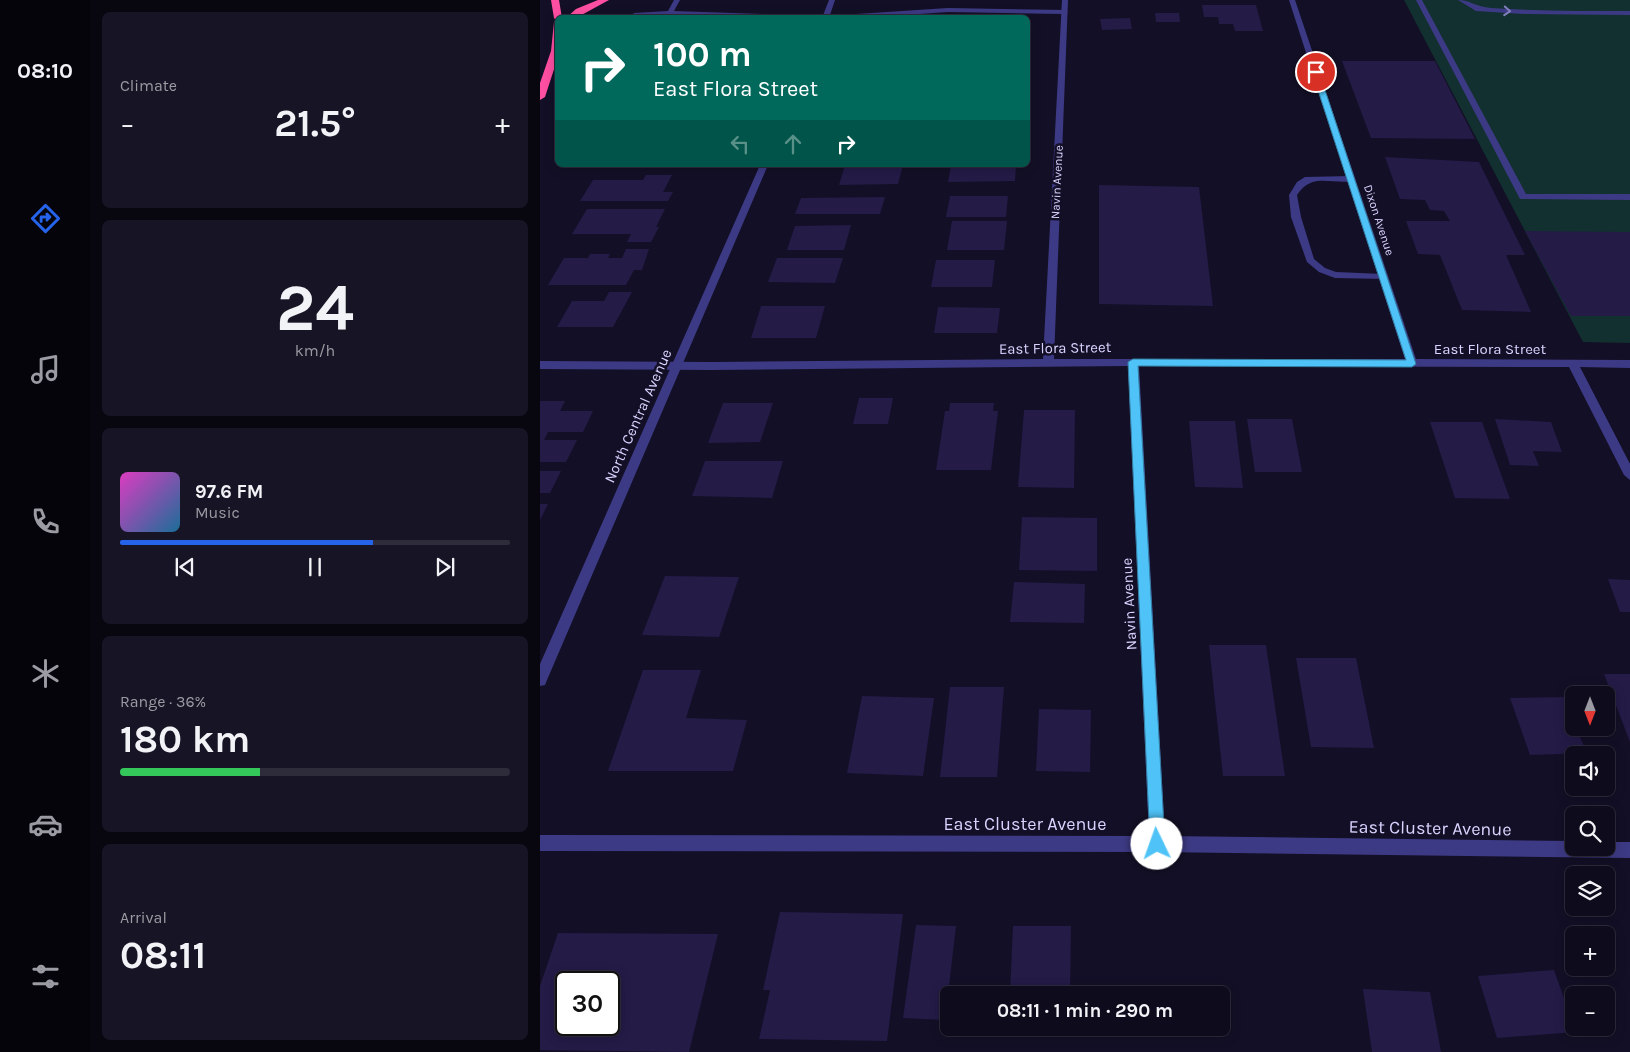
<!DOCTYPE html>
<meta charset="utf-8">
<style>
:root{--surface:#0e0b1c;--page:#171425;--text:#f1f3f6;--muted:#9b9ba3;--line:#2e2b3b;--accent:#2563eb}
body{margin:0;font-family:Karla,sans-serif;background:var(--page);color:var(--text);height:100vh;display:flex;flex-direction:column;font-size:19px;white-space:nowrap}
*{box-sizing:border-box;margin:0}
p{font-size:16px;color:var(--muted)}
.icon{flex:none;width:28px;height:28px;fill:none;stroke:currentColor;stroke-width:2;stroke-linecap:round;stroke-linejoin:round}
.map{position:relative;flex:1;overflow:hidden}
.sheet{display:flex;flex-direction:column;gap:12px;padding:12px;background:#08060f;width:450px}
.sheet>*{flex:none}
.banner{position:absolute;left:15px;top:15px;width:475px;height:152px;border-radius:8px;box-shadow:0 2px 12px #0003,0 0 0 1px var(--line);background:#00695c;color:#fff;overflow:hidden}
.needle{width:32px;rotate:180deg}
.controls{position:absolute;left:1025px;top:686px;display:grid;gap:10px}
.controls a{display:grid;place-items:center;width:50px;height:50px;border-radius:8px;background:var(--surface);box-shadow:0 2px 12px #0003,0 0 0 1px var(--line);font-size:25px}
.speed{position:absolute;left:15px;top:971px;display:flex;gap:10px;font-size:25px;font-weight:700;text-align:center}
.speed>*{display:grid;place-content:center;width:65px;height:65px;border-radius:50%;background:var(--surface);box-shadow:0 2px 12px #0003,0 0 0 1px var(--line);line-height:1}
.speed .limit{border:2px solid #111;border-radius:8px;background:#fff;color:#111}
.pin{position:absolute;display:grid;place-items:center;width:42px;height:42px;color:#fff;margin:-21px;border:2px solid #fff;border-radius:50%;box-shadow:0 1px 5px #0007}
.me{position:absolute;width:55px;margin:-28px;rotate:357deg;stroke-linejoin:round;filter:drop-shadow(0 0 4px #0008)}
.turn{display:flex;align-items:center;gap:18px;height:105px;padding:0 15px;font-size:22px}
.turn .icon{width:65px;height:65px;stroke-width:2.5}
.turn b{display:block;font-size:35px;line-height:42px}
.lanes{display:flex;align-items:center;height:48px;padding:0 15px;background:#0003;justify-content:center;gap:25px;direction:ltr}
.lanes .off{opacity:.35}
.big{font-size:38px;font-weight:700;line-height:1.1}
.sheet .tile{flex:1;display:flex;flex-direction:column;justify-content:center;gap:8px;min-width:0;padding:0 18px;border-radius:8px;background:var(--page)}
.sheet .dial{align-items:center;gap:0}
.dial b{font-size:65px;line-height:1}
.song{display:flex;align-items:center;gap:15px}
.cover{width:60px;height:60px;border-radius:8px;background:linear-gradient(135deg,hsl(310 70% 55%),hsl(200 70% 35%))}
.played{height:5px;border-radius:2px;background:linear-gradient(90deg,var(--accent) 65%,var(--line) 65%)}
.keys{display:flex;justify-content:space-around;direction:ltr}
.heat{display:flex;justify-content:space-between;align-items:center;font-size:28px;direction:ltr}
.charge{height:8px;border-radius:4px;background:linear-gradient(90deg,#34c759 36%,var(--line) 0)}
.trip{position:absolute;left:400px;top:986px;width:290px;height:50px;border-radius:8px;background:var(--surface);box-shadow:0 2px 12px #0003,0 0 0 1px var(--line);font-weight:700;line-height:50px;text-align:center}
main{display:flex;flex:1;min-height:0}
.tabs{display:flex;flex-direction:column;width:90px;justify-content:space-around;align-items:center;background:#06040b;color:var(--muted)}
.tabs .icon{width:35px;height:35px}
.tabs .on{color:var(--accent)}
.tabs b{font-size:22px;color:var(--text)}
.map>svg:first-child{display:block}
</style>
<main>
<nav class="tabs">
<b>08:10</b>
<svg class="icon on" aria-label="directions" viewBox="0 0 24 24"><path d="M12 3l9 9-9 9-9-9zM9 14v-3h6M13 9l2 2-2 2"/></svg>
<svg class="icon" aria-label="music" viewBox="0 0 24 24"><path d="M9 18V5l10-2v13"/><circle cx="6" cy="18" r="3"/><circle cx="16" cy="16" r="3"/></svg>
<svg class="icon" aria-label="phone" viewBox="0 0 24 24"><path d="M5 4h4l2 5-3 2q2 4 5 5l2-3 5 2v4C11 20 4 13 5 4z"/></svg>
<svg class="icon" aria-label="climate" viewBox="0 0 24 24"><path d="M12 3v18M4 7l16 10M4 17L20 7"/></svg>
<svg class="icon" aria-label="car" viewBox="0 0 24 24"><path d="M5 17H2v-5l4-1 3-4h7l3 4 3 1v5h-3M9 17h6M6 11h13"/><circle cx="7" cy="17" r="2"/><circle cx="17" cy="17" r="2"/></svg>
<svg class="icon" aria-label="filters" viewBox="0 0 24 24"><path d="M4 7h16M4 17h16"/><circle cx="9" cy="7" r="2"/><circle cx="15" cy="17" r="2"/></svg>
</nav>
<section class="sheet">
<div class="tile"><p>Climate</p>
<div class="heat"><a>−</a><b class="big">21.5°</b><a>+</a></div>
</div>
<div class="tile dial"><b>24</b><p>km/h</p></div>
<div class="tile">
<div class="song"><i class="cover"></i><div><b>97.6 FM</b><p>Music</p></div></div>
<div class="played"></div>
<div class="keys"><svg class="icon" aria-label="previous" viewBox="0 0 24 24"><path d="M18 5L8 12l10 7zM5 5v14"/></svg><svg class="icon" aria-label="pause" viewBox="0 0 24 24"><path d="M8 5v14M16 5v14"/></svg><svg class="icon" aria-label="next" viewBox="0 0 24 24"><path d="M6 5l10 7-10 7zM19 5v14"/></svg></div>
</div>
<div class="tile"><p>Range · 36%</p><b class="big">180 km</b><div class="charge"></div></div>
<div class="tile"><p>Arrival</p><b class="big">08:11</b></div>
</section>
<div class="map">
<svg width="1090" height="1052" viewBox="0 0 1090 1052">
<rect width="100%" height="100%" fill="#130f26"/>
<!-- green -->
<polygon fill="#12302f" points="864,0 1090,0 1090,343 1043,342"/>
<!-- building -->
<g fill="#241b47" fill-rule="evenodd">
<polygon points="662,5 716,5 723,31 695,31 693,24 679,24 678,17 664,17"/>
<polygon points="615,13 639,13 640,22 616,22"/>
<polygon points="590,18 592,29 562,30 560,19"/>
<polygon points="802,61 895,61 935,139 831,138"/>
<polygon points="845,157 939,162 985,255 966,255 991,312 922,310 900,255 878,254 866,221 910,221 904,211 890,210 885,200 860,199"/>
<polygon points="305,165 363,165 358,184 299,185"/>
<polygon points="411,165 476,165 475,181 408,182"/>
<polygon points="106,175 132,175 123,192 133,192 128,201 40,201 53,180 103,180"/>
<polygon points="559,185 659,187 673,306 559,304"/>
<polygon points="410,196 468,196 466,217 406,217"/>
<polygon points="345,197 340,214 255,214 261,198"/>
<polygon points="47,209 125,209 116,227 119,227 111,242 87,242 91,234 32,234"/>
<polygon points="412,221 467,221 464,250 407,250"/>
<polygon points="311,225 304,250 247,250 255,226"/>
<polygon points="985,231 1090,232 1090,316 1031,316"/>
<polygon points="86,249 109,249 102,270 94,270 86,285 8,285 24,258 48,258 50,254 70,254 68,258 82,258"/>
<polygon points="237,258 303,258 295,283 228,282"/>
<polygon points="396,260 455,260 452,287 391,287"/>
<polygon points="69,292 92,292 73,327 17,327 32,301 64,301"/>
<polygon points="221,306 285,306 276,338 211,338"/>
<polygon points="398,307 460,308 457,333 394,333"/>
<polygon points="319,398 353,398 348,424 313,424"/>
<polygon points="0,401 25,401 20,411 53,411 43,432 8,432 4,440 37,440 26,462 0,462"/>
<polygon points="183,403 233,403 220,442 168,443"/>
<polygon points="410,403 454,403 453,411 458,411 451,470 396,470 405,411 409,411"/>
<polygon points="484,410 535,410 534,488 478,487"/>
<polygon points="707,419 752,419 762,472 715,472"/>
<polygon points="955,419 1011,422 1022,452 993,451 999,466 970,465"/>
<polygon points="649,421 695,421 703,488 655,487"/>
<polygon points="890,422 942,422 970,499 915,498"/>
<polygon points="165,461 243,461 232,498 152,496"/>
<polygon points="0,471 21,471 10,493 0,493"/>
<polygon points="0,504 8,504 0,520"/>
<polygon points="482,517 557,518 557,571 479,570"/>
<polygon points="125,576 199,577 179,637 102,635"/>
<polygon points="1068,579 1090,580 1090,612 1080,612"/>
<polygon points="474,582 545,584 544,623 470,622"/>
<polygon points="669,645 726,645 745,776 683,776"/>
<polygon points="756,658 816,658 834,748 771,747"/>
<polygon points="103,670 161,670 146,718 207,720 193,771 68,771"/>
<polygon points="1064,674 1090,674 1090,742"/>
<polygon points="410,687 464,687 457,777 400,777"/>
<polygon points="322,696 394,698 383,776 307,773"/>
<polygon points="1024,697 1034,721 1034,728 1036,728 1047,753 990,755 970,698"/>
<polygon points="499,709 551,710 550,772 496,771"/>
<polygon points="240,912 363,914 347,1041 219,1039 230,990 223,990"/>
<polygon points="376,925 416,926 405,1020 363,1018"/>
<polygon points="473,926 531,926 530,995 470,995"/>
<path d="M18,933L178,934L149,1052L0,1050V986ZM26,982H69V1025H26Z"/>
<polygon points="1014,970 1036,1032 957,1038 938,976"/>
<polygon points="823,989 890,992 901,1052 832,1052"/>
</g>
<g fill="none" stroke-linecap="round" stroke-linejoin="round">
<!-- service -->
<g fill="#3d3a85" fill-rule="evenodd">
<polygon points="134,0 140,0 134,11 285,16 408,8 525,10 528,12 525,14 408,12 324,18 130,15 89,18 94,13 128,11"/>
<polygon points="876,0 882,0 986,194 1090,194 1090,200 980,199"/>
<path d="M918,0C930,0 936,7 951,8C997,11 1043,11 1090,11V15L983,14L936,11Z"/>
<path d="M811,176L814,177V181C791,185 772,172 757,195L761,217L774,259L785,268L796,272L843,274L846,275V279L795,278L779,272L767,262L751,217L749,195L757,182L765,177Z"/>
</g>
<!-- minor -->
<polygon fill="#3d3a85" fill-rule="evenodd" points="522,0 528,0 514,359 865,359 749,0 755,0 876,359 1090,360 1090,368 1040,367 1090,464 1090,480 1084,475 1029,367 599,366 625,836 1034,841 1034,848 1066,848 1066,842 1090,842 1090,858 617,852 0,851 0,835 609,836 588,366 172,370 0,369 0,361 172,362 503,359"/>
<!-- tertiary -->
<g fill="#3d3a85" fill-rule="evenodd">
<polygon points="289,0 295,0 289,18 282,18"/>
<polygon points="220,165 228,165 7,680 5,685 0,686 0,664"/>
</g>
<!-- motorway -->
<g fill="#ff4fa3" fill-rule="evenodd">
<polygon points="11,0 19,0 22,18 18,18 18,57 5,97 0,100 0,83 11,51 14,22 16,20 14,18"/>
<polygon points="58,0 69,0 36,18 26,18 36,9"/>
</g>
</g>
<!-- one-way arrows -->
<defs><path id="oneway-chevron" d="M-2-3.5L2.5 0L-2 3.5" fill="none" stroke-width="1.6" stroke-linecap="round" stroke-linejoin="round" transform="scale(1.25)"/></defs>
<use stroke="#837fbc" href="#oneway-chevron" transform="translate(967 11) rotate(4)"/>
<!-- route -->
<polygon fill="#4fc3f7" stroke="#337fa1" points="776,69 779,72 876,364 872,367 598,366 625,844 622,850 617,852 612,850 610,844 588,362 593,359 866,360 772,72"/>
<g text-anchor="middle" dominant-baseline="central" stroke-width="5" stroke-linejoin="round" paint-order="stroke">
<!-- far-street labels -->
<g font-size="12" fill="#d9d4ff" stroke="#130f26">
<text transform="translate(517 182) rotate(-87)">Navin Avenue</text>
<text transform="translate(839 220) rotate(72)">Dixon Avenue</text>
</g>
<!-- street labels -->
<g font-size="15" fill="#d9d4ff" stroke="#130f26">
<text transform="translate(515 348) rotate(-1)">East Flora Street</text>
<text x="950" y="349">East Flora Street</text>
<text transform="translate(98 416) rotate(-66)">North Central Avenue</text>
<text transform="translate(589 604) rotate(-93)">Navin Avenue</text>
</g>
<!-- near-street labels -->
<g font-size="18" fill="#d9d4ff" stroke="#130f26">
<text x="485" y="824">East Cluster Avenue</text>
<text transform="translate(890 828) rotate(1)">East Cluster Avenue</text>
</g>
</g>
</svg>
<div class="controls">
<a><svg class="needle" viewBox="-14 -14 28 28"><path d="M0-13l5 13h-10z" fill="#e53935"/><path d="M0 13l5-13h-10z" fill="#9b9ba3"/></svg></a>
<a><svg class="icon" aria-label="sound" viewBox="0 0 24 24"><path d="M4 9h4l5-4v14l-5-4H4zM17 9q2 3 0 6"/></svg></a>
<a><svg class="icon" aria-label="search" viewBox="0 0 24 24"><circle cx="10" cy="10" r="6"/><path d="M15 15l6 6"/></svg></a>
<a><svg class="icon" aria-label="layers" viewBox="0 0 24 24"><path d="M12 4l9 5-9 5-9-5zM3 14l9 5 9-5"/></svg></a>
<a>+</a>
<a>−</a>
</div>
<div class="speed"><div class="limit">30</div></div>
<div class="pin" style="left:776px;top:72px;background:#d93025"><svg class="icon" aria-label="arrive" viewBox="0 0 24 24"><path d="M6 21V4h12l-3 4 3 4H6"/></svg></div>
<svg class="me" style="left:617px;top:844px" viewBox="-20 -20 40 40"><circle r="19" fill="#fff"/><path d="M0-13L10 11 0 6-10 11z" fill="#4fc3f7"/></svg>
<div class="trip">08:11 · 1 min · 290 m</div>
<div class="banner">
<div class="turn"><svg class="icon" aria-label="right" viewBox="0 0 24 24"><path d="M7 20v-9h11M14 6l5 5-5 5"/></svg><div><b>100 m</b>East Flora Street</div></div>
<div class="lanes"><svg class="icon off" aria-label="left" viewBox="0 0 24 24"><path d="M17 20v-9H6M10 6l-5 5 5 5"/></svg><svg class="icon off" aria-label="ahead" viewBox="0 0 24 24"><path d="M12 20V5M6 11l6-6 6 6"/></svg><svg class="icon" aria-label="right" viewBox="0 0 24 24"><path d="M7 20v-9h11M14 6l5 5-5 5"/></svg></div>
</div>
</div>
</main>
